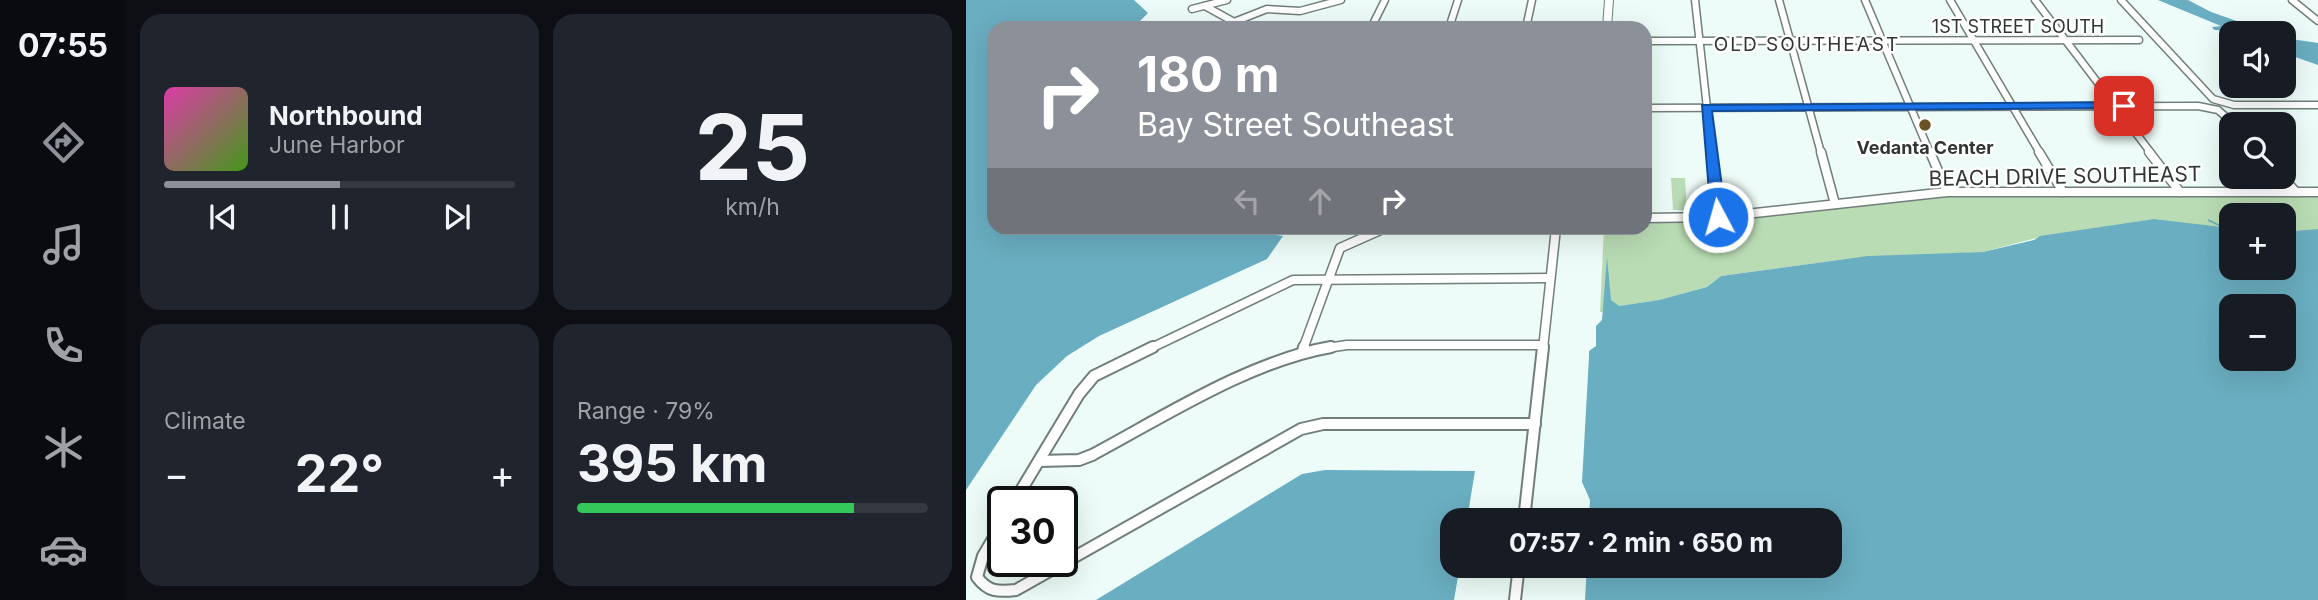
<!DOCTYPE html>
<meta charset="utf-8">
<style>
:root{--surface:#171b24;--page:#20242c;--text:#f1f3f6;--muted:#9ea1a6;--line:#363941;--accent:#8c9099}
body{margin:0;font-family:Inter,sans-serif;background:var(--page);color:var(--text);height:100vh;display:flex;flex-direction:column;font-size:26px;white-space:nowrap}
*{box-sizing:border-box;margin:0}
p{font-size:23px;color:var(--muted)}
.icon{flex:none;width:38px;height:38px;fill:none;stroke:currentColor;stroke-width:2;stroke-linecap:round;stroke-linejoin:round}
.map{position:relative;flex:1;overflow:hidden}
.side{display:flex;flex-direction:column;gap:14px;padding:14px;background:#0d0f14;width:840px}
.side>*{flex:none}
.guide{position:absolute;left:21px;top:21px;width:665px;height:214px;border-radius:21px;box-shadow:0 7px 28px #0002;background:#8c9099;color:#fff;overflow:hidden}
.tools{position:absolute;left:1253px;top:21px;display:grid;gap:14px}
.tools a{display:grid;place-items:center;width:77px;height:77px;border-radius:14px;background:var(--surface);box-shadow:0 7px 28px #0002;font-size:35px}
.speed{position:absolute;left:21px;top:486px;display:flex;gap:14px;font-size:35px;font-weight:700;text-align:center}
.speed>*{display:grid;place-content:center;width:91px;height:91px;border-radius:50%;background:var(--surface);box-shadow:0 7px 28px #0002;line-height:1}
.speed .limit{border:4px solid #111;border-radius:10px;background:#fff;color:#111}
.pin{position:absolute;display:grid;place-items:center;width:60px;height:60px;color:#fff;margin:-30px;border-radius:14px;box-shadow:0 4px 10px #0006}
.me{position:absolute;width:77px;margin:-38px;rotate:354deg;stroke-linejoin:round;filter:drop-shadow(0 0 5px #0008)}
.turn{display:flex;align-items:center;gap:24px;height:147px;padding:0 35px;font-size:32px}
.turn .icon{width:91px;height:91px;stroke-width:2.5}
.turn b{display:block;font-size:49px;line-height:60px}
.lanes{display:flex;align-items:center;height:66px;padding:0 35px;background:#0003;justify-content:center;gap:35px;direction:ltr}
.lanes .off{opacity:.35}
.big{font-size:52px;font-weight:700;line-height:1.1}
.side .card{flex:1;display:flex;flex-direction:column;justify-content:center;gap:10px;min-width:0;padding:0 24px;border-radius:21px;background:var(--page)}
.side .dial{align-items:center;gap:0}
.dial b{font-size:91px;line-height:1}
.song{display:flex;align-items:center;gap:21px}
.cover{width:84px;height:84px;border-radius:10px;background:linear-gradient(135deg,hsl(320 70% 55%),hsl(100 70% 35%))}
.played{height:7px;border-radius:4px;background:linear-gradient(90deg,var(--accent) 50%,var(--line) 50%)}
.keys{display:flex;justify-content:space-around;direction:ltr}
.heat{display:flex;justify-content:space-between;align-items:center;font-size:38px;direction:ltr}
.charge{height:10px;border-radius:5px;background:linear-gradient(90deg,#34c759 79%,var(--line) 0)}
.side .tiles{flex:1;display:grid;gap:14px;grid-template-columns:repeat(2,1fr)}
.trip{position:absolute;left:474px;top:508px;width:402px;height:70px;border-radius:21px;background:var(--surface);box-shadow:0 7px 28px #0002;font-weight:700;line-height:70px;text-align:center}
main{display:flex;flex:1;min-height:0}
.dock{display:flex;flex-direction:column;width:126px;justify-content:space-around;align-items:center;background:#090b0e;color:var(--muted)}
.dock .icon{width:49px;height:49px}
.dock .selected{color:var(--accent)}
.dock b{font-size:32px;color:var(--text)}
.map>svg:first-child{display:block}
</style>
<main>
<nav class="dock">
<b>07:55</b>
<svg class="icon selected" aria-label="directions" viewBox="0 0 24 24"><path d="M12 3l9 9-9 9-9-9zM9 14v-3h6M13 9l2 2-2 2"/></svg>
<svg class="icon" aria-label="music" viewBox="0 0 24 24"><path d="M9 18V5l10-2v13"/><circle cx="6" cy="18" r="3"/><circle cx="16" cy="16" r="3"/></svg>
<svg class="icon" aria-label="phone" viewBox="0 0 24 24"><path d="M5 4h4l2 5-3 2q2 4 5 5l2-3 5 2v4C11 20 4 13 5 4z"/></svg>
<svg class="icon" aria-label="climate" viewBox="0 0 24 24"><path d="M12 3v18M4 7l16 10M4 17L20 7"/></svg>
<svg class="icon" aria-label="car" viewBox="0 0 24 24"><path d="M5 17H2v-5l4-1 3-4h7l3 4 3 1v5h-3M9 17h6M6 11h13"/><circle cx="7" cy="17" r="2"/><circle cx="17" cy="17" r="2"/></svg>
</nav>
<section class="side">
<div class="tiles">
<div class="card">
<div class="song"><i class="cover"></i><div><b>Northbound</b><p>June Harbor</p></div></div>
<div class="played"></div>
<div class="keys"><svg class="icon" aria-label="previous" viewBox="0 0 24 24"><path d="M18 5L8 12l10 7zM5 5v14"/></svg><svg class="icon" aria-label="pause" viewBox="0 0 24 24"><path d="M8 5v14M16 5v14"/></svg><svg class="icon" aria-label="next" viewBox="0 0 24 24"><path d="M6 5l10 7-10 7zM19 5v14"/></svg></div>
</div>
<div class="card dial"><b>25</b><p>km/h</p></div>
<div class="card"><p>Climate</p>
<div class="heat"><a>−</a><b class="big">22°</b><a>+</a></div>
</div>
<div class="card"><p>Range · 79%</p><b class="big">395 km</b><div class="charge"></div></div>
</div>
</section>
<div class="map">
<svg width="1352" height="600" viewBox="0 0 1352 600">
<rect width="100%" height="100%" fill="#edfcf8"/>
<!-- green -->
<g fill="#b9dcb4">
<polygon points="705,178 719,178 721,210 707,210"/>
<polygon points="1352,195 1352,236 1318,237 1318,215 1265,215 1265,230 1188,219 1074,237 1017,252 881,259 755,276 741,287 693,300 654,306 637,318 637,312 634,312 638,228 679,228 679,222 751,222 970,197"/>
</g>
<!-- water -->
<g fill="#6aaec1" fill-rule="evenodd">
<polygon points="0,0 168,0 182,13 172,23 184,28 28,28 28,228 301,228 310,235 317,236 301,259 133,336 101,356 70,385 0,490"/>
<path d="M1192,0H1222L1245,12L1305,33C1286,33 1267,30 1248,30L1246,27L1255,26Z"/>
<polygon points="1318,38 1352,43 1352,65 1318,53"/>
<path d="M1188,219L1255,227L1242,221V219L1265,230V268H1318V232L1352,229V600H619L621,565H864V520H623L624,500L616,482L623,357V351L630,346V326L636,320L641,257L645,300L653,306L693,300L741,287L755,276L902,256L1017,252L1068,240L1074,236ZM1265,306H1318V359H1265Z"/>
<polygon points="359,470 509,471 501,520 486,520 486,565 494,565 488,600 130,600 336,474"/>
</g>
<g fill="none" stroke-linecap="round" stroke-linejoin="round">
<!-- minor-far2 casing -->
<g stroke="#717e7b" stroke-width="9">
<g id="minor-far2">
<polyline points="729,0 746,153"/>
<polyline points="813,0 855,153"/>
<polyline points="899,0 964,153"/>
<polyline points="984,0 1074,153"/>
<polyline points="1069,0 1185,153"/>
<polyline points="1155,0 1247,99 1268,105 1352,105"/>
<polyline points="1326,0 1352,21"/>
<polyline points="239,6 268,22 290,28"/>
<polyline points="226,9 261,0"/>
<polyline points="268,22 301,9 334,11 375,0"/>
<polyline points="405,28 419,0"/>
<polyline points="483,28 492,0"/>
<polyline points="560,28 566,0"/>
<polyline points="679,41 1173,40"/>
<polyline points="679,108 1232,106 1252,110 1268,124"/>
</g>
</g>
<!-- minor-far1 casing -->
<g stroke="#717e7b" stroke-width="11">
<g id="minor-far1">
<polyline points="746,152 753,217"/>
<polyline points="855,152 869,204"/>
<polyline points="964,152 981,192"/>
<polyline points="1073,152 1097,192"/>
<polyline points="1183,152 1214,192"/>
<polyline points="1316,177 1330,192"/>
<polyline points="679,218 753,217 981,192 1352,192"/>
<polyline points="183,349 327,280 584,278"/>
<polyline points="337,349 374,248 419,228"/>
<polyline points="354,349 381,345 577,345"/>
<polyline points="577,349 590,228"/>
</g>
</g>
<!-- minor casing -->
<g stroke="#717e7b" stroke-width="14">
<g id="minor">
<polyline points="337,352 338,347"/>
<path d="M73,461L113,460L126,455C199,416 284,361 365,347"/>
<polyline points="48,502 113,394 128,376 187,347"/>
<polyline points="558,520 577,347"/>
<path d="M37,522L17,556L11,577C22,592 32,592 50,590L335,429L357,424H569"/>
<polyline points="549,600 553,565"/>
</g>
</g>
<!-- tertiary casing -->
<g stroke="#717e7b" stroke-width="10">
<polyline id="tertiary" points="641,28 643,0"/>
</g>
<!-- minor-far2 -->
<use href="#minor-far2" stroke="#fff" stroke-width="6"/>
<!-- minor-far1 -->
<use href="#minor-far1" stroke="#fff" stroke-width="8"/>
<!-- minor -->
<use href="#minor" stroke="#fff" stroke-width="10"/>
<!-- tertiary -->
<use href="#tertiary" stroke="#fff" stroke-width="8"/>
</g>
<!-- route -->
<polygon fill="#1a73e8" stroke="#114b97" stroke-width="2" points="1158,102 1162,103 1162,108 746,111 760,217 752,222 745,217 736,105"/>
<!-- markers -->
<circle fill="#695323" stroke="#fff" stroke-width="2.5" cx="959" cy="125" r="7"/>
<g text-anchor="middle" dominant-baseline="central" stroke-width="5" stroke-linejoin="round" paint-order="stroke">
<!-- far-street labels -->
<g font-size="18" fill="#303635" stroke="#fff">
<text x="1052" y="26">1ST STREET SOUTH</text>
</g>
<!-- far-poi labels -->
<g font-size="18" font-weight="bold" fill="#303635" stroke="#fff">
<text x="959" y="147">Vedanta Center</text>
</g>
<!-- far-neighbourhood labels -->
<g font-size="19" letter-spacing="2" fill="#303635" stroke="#fff">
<text x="841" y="44">OLD SOUTHEAST</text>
</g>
<!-- street labels -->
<g font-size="21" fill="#303635" stroke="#fff">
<text transform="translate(1099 176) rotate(-1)">BEACH DRIVE SOUTHEAST</text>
</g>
</g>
</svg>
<div class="tools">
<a><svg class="icon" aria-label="sound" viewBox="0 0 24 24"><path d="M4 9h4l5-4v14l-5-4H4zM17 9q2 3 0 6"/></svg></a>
<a><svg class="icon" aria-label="search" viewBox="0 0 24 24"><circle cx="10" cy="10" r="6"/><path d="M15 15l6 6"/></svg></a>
<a>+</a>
<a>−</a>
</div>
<div class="speed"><div class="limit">30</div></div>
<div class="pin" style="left:1158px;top:106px;background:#d93025"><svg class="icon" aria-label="arrive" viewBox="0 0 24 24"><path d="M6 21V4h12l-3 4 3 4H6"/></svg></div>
<svg class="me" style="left:752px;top:217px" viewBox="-20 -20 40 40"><circle r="17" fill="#1a73e8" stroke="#fff" stroke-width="3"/><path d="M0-11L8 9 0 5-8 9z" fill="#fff"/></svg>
<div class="trip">07:57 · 2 min · 650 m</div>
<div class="guide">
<div class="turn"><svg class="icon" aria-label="right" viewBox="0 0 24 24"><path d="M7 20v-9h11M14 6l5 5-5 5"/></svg><div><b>180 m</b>Bay Street Southeast</div></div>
<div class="lanes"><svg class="icon off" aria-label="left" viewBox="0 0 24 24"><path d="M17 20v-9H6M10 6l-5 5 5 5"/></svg><svg class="icon off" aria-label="ahead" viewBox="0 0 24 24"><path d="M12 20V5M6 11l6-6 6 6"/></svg><svg class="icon" aria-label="right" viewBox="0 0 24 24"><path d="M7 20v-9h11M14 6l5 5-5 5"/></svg></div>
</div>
</div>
</main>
